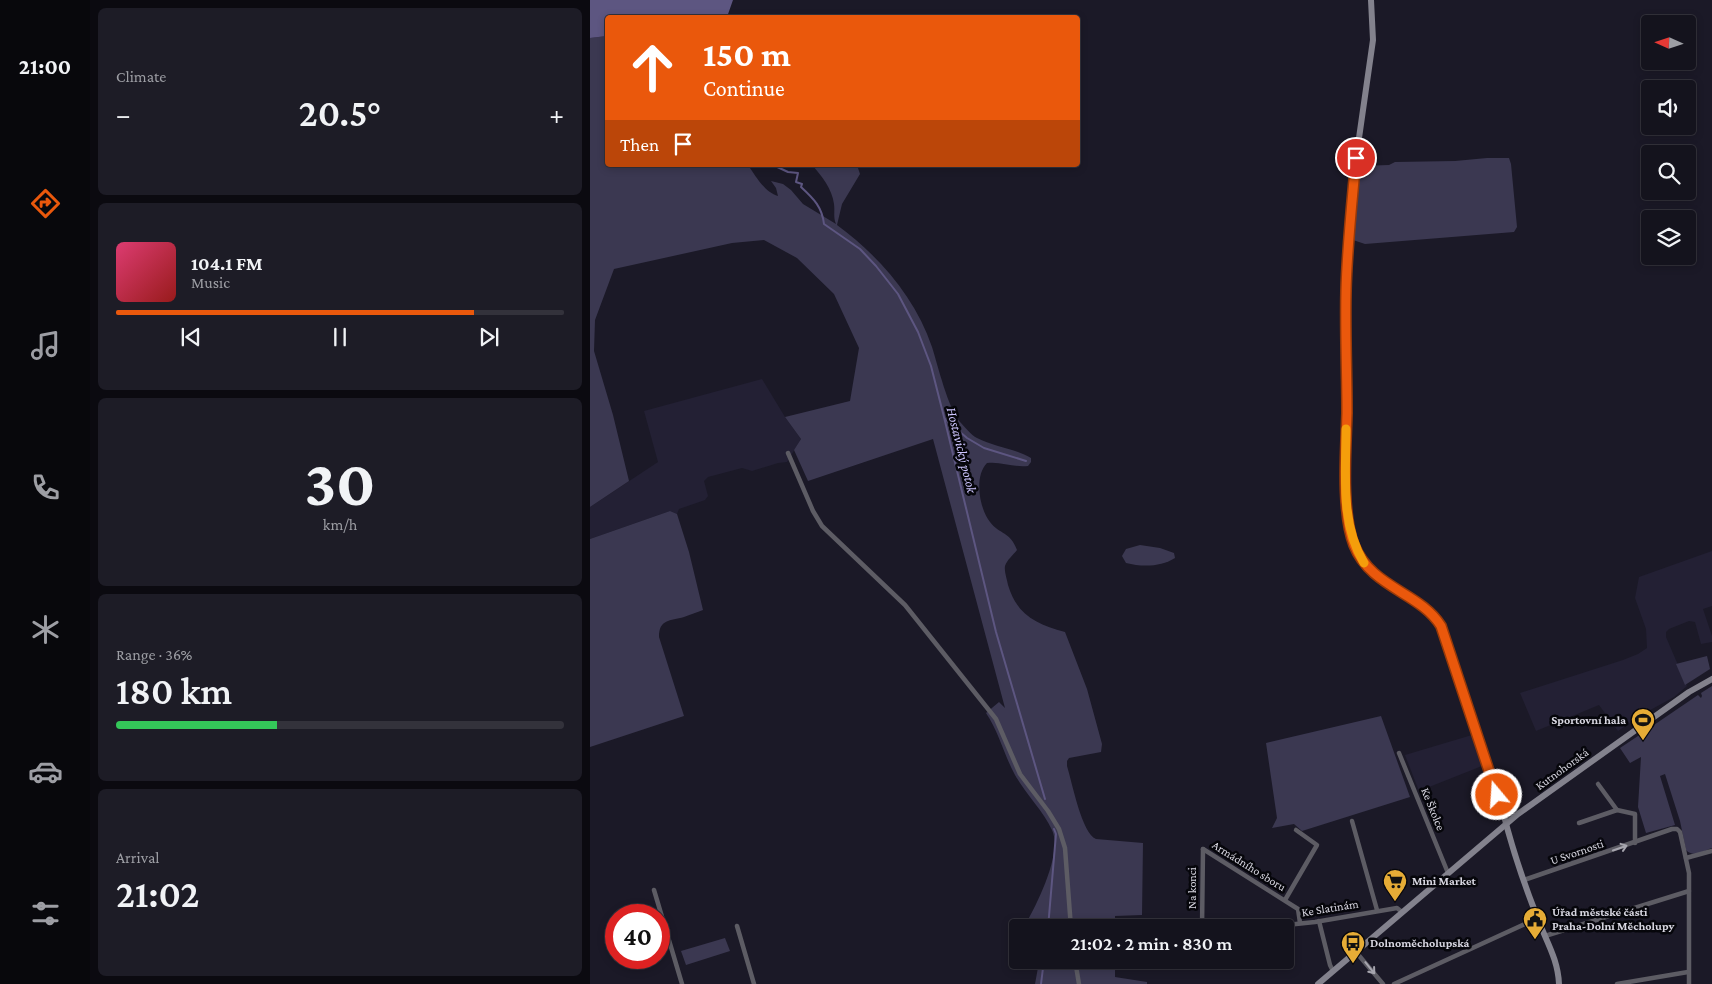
<!DOCTYPE html>
<meta charset="utf-8">
<style>
:root{--surface:#14131d;--page:#1d1c26;--text:#f1f3f6;--muted:#9d9ea4;--line:#33323b;--accent:#ea580c}
body{margin:0;font-family:"Crimson Pro",serif;background:var(--page);color:var(--text);height:100vh;display:flex;flex-direction:column;font-size:19px;white-space:nowrap}
*{box-sizing:border-box;margin:0}
p{font-size:16px;color:var(--muted)}
.icon{flex:none;width:28px;height:28px;fill:none;stroke:currentColor;stroke-width:2;stroke-linecap:round;stroke-linejoin:round}
.map{position:relative;flex:1;overflow:hidden}
.sheet{display:flex;flex-direction:column;gap:8px;padding:8px;background:#0b0a10;width:500px}
.sheet>*{flex:none}
.top-card{position:absolute;left:15px;top:15px;width:475px;height:152px;border-radius:5px;box-shadow:0 2px 8px #0003,0 0 0 1px var(--line);background:#ea580c;color:#fff;overflow:hidden}
.needle{width:32px;rotate:273deg}
.buttons{position:absolute;left:1051px;top:15px;display:grid;gap:10px}
.buttons a{display:grid;place-items:center;width:55px;height:55px;border-radius:5px;background:var(--surface);box-shadow:0 2px 8px #0003,0 0 0 1px var(--line);font-size:25px}
.speed{position:absolute;left:15px;top:904px;display:flex;gap:10px;font-size:25px;font-weight:700;text-align:center}
.speed>*{display:grid;place-content:center;width:65px;height:65px;border-radius:50%;background:var(--surface);box-shadow:0 2px 8px #0003,0 0 0 1px var(--line);line-height:1}
.speed .limit{border:8px solid #d22;background:#fff;color:#111}
.pin{position:absolute;display:grid;place-items:center;width:42px;height:42px;color:#fff;margin:-21px;border:2px solid #fff;border-radius:50%;box-shadow:0 1px 5px #0007}
.me{position:absolute;width:55px;margin:-28px;rotate:342deg;stroke-linejoin:round;filter:drop-shadow(0 0 4px #0008)}
.turn{display:flex;align-items:center;gap:18px;height:105px;padding:0 15px;font-size:22px}
.turn .icon{width:65px;height:65px;stroke-width:2.5}
.turn b{display:block;font-size:35px;line-height:42px}
.then{display:flex;align-items:center;height:48px;padding:0 15px;background:#0003;gap:10px;font-size:19px}
.big{font-size:38px;font-weight:600;line-height:1.1}
.sheet .card{flex:1;display:flex;flex-direction:column;justify-content:center;gap:8px;min-width:0;padding:0 18px;border-radius:8px;background:var(--page)}
.sheet .dial{align-items:center;gap:0}
.dial b{font-size:65px;line-height:1}
.song{display:flex;align-items:center;gap:15px}
.cover{width:60px;height:60px;border-radius:8px;background:linear-gradient(135deg,hsl(340 70% 55%),hsl(0 70% 35%))}
.played{height:5px;border-radius:2px;background:linear-gradient(90deg,var(--accent) 80%,var(--line) 80%)}
.keys{display:flex;justify-content:space-around;direction:ltr}
.heat{display:flex;justify-content:space-between;align-items:center;font-size:28px;direction:ltr}
.charge{height:8px;border-radius:4px;background:linear-gradient(90deg,#34c759 36%,var(--line) 0)}
.trip{position:absolute;left:419px;top:919px;width:285px;height:50px;border-radius:5px;background:var(--surface);box-shadow:0 2px 8px #0003,0 0 0 1px var(--line);font-weight:600;line-height:50px;text-align:center}
main{display:flex;flex:1;min-height:0}
.dock{display:flex;flex-direction:column;width:90px;justify-content:space-around;align-items:center;background:#08080c;color:var(--muted)}
.dock .icon{width:35px;height:35px}
.dock .on{color:var(--accent)}
.dock b{font-size:22px;color:var(--text)}
.map>svg:first-child{display:block}
</style>
<main>
<nav class="dock">
<b>21:00</b>
<svg class="icon on" aria-label="directions" viewBox="0 0 24 24"><path d="M12 3l9 9-9 9-9-9zM9 14v-3h6M13 9l2 2-2 2"/></svg>
<svg class="icon" aria-label="music" viewBox="0 0 24 24"><path d="M9 18V5l10-2v13"/><circle cx="6" cy="18" r="3"/><circle cx="16" cy="16" r="3"/></svg>
<svg class="icon" aria-label="phone" viewBox="0 0 24 24"><path d="M5 4h4l2 5-3 2q2 4 5 5l2-3 5 2v4C11 20 4 13 5 4z"/></svg>
<svg class="icon" aria-label="climate" viewBox="0 0 24 24"><path d="M12 3v18M4 7l16 10M4 17L20 7"/></svg>
<svg class="icon" aria-label="car" viewBox="0 0 24 24"><path d="M5 17H2v-5l4-1 3-4h7l3 4 3 1v5h-3M9 17h6M6 11h13"/><circle cx="7" cy="17" r="2"/><circle cx="17" cy="17" r="2"/></svg>
<svg class="icon" aria-label="filters" viewBox="0 0 24 24"><path d="M4 7h16M4 17h16"/><circle cx="9" cy="7" r="2"/><circle cx="15" cy="17" r="2"/></svg>
</nav>
<section class="sheet">
<div class="card"><p>Climate</p>
<div class="heat"><a>−</a><b class="big">20.5°</b><a>+</a></div>
</div>
<div class="card">
<div class="song"><i class="cover"></i><div><b>104.1 FM</b><p>Music</p></div></div>
<div class="played"></div>
<div class="keys"><svg class="icon" aria-label="previous" viewBox="0 0 24 24"><path d="M18 5L8 12l10 7zM5 5v14"/></svg><svg class="icon" aria-label="pause" viewBox="0 0 24 24"><path d="M8 5v14M16 5v14"/></svg><svg class="icon" aria-label="next" viewBox="0 0 24 24"><path d="M6 5l10 7-10 7zM19 5v14"/></svg></div>
</div>
<div class="card dial"><b>30</b><p>km/h</p></div>
<div class="card"><p>Range · 36%</p><b class="big">180 km</b><div class="charge"></div></div>
<div class="card"><p>Arrival</p><b class="big">21:02</b></div>
</section>
<div class="map">
<svg width="1122" height="984" viewBox="0 0 1122 984">
<rect width="100%" height="100%" fill="#1b1927"/>
<!-- built -->
<g fill="#232034">
<polygon points="172,379 195,417 211,439 197,462 188,463 162,471 152,468 118,477 114,481 118,496 115,500 89,509 87,514 80,511 0,539 0,507 68,462 54,411"/>
<polygon points="1122,551 1122,606 1113,609 1122,636 1122,642 1111,644 1105,622 1099,621 1079,629 1076,632 1076,637 1097,686 1084,697 1053,714 1028,731 1009,705 946,731 930,693 1033,660 1048,654 1057,648 1056,629 1045,598 1049,577"/>
<polygon points="882,735 892,766 829,791 815,755"/>
</g>
<!-- green -->
<g fill="#3b3851">
<path d="M17,36L18,165H158C165,175 175,193 188,196L186,188L181,181L193,184L201,190L213,204L246,224C243,217 245,212 244,204C242,189 232,176 222,165H267L270,174L252,204L247,225C289,256 325,297 342,347C348,366 358,408 370,422C375,427 381,435 387,438C404,447 424,448 441,458V462L438,466C425,468 411,461 397,463C384,476 389,508 400,522C410,535 420,531 427,550C423,555 417,560 415,566C414,572 417,579 418,585C427,615 446,624 475,632L497,689L512,744L511,752L479,758L477,761V766C482,782 492,834 506,839L553,843L552,915L525,916V927H434C446,906 473,853 462,830C454,812 435,793 425,775C414,755 409,732 396,713L409,702L415,708L343,439L218,481L204,450L211,439L195,417L260,401L269,348L244,294L207,258L174,240L142,243L24,269L5,320L4,351L23,415L39,481L0,507V38Z"/>
<polygon points="897,158 919,158 921,164 927,227 924,232 775,244 763,240 770,166 799,165 805,162 865,161"/>
<path d="M80,511L87,514L99,552L113,610C107,612 100,615 94,617C80,621 69,619 69,637L94,716L0,747V539Z"/>
<path d="M550,545L570,548L584,553L585,558C571,567 552,567 536,563L532,556L536,549Z"/>
<polygon points="1117,656 1120,669 1095,685 1086,664"/>
<path d="M1122,686V848C1113,851 1103,858 1096,850L1090,821L1075,774L1070,776L1085,825L1056,833L1048,807L1051,757L1040,763L1030,748L1051,734L1062,729L1061,727L1108,695L1111,698L1112,696L1111,693Z"/>
<polygon points="791,716 820,797 712,831 704,824 682,828 687,818 676,743"/>
<polygon points="135,938 140,951 96,965 91,951"/>
<polygon points="447,960 525,960 525,977 557,982 557,984 445,984 449,962"/>
</g>
<!-- water -->
<polygon fill="#5d5681" points="0,0 143,0 137,17 18,18 17,36 0,38"/>
<g fill="none" stroke-linecap="round" stroke-linejoin="round">
<!-- stream -->
<g stroke="#5d5681" stroke-width="2">
<path d="M183,165L198,172L208,173L206,182L212,184L211,187C224,199 232,207 234,224L270,249L286,266L308,294L328,332L341,366L354,417L406,632L455,799"/>
<polyline points="355,419 377,438 394,448 436,461"/>
<polyline points="458,928 466,834 464,829"/>
<polyline points="451,984 454,960"/>
</g>
<!-- street -->
<g stroke="#5d5c64" stroke-width="4.5">
<polyline points="198,453 223,511 232,526 315,605 406,719 430,774 458,811 469,829 475,848 481,928"/>
<polyline points="809,753 858,873"/>
<polyline points="1008,784 1027,810"/>
<polyline points="762,821 787,910"/>
<polyline points="989,823 1027,810 1045,814 1045,843"/>
<polyline points="613,849 708,909 710,923"/>
<polyline points="1096,858 1122,851"/>
<polyline points="934,880 1082,829 1087,829 1090,832 1099,873 1099,984"/>
<polyline points="64,890 92,984"/>
<polyline points="695,900 727,845 706,830"/>
<polyline points="729,921 740,965 743,971"/>
<polyline points="147,926 164,984"/>
<polyline points="612,928 613,849"/>
<polyline points="669,928 725,922 807,908 812,912"/>
<polyline points="955,936 1099,891"/>
<polyline points="766,952 793,984"/>
<polyline points="485,960 489,984"/>
<polyline points="804,984 948,918"/>
<polyline points="1027,984 1098,972"/>
</g>
<!-- secondary -->
<g stroke="#83828d" stroke-width="6">
<path d="M781,0L783,40L766,159L756,291L757,383L756,486L758,525L764,545L774,563L791,580L842,614L851,626L913,812C922,848 934,884 948,919C956,941 968,959 969,984"/>
<polyline points="728,984 928,814 1099,692 1122,679"/>
</g>
</g>
<!-- one-way arrows -->
<defs><path id="oneway-shaft" d="M-6 0H5M1.5-3L5.5 0L1.5 3" fill="none" stroke-width="1.6" stroke-linecap="round" stroke-linejoin="round" transform="scale(1.25)"/></defs>
<g stroke="#a6a5ae">
<use href="#oneway-shaft" transform="translate(1030 848) rotate(-19)"/>
<use href="#oneway-shaft" transform="translate(780 968) rotate(51)"/>
</g>
<g fill="none" stroke-linecap="round" stroke-linejoin="round">
<!-- route casing -->
<g stroke="#983908" stroke-width="12">
<path id="route" d="M766,158C762,203 757,247 756,291C755,332 757,372 757,413C756,449 751,512 764,545C781,588 830,592 851,626L907,795"/>
</g>
<!-- route -->
<use href="#route" stroke="#ea580c" stroke-width="9"/>
<!-- slow -->
<path stroke="#f59e0b" stroke-width="9" d="M756,429C756,475 750,523 774,563"/>
</g>
<!-- icons -->
<defs>
<g id="stadium-pin" transform="scale(1.25)"><path d="M0 17L-7.5 6A9.5 9.5 0 1 1 7.5 6Z" fill="#e6ac36" stroke="#06060b"/><path d="M0-5a6.5 5 0 1 0 0 10a6.5 5 0 1 0 0-10ZM-3.5-1.8h7v3.6h-7Z" fill="#111"/></g>
<g id="supermarket-pin" transform="scale(1.25)"><path d="M0 17L-7.5 6A9.5 9.5 0 1 1 7.5 6Z" fill="#e6ac36" stroke="#06060b"/><path d="M-6-5.5h2.5l.6 2H6L4.5 2H-2.5L-4.4-4H-6ZM-1.5 3.2a1.3 1.3 0 1 0 .1 0ZM3 3.2a1.3 1.3 0 1 0 .1 0Z" fill="#111"/></g>
<g id="civic-pin" transform="scale(1.25)"><path d="M0 17L-7.5 6A9.5 9.5 0 1 1 7.5 6Z" fill="#e6ac36" stroke="#06060b"/><path d="M-.6-6.5H3V-4.5H.6V-3L4-1V1h2V6H-6V1h2V-1L-.6-3ZM-1.2 2.5V6h2.4V2.5Z" fill="#111"/></g>
<g id="bus-pin" transform="scale(1.25)"><path d="M0 17L-7.5 6A9.5 9.5 0 1 1 7.5 6Z" fill="#e6ac36" stroke="#06060b"/><path d="M-5-6H5V4H4V6H2V4H-2V6H-4V4H-5ZM-3.5-4V0h7V-4ZM-3.5 1.2v1.5H-2V1.2ZM2 1.2v1.5H3.5V1.2Z" fill="#111"/></g>
</defs>
<g fill-rule="evenodd">
<use href="#stadium-pin" x="1053" y="720"/>
<use href="#supermarket-pin" x="805" y="881"/>
<use href="#civic-pin" x="945" y="919"/>
<use href="#bus-pin" x="763" y="943"/>
</g>
<g text-anchor="middle" dominant-baseline="central" stroke-width="5" stroke-linejoin="round" paint-order="stroke">
<!-- poi labels -->
<g font-size="12" font-weight="bold" fill="#d7d6e0" stroke="#06060b" text-anchor="start">
<text x="1036" y="720" text-anchor="end">Sportovní hala</text>
<text x="822" y="881">Mini Market</text>
<text x="962" y="912">Úřad městské části<tspan x="962" dy="14">Praha-Dolní Měcholupy</tspan></text>
<text x="780" y="943">Dolnoměcholupská</text>
</g>
<!-- street labels -->
<g font-size="12" fill="#d7d6e0" stroke="#06060b">
<text transform="translate(972 769) rotate(-36)">Kutnohorská</text>
<text transform="translate(843 809) rotate(68)">Ke Školce</text>
<text transform="translate(987 852) rotate(-19)">U Svornosti</text>
<text transform="translate(659 866) rotate(32)">Armádního sboru</text>
<text transform="translate(602 888) rotate(-90)">Na konci</text>
<text transform="translate(740 908) rotate(-9)">Ke Slatinám</text>
</g>
<!-- water labels -->
<g font-size="14" font-style="italic" fill="#cdc5fe" stroke="#06060b">
<text transform="translate(372 450) rotate(76)">Hostavický potok</text>
</g>
</g>
</svg>
<div class="buttons">
<a><svg class="needle" viewBox="-14 -14 28 28"><path d="M0-13l5 13h-10z" fill="#e53935"/><path d="M0 13l5-13h-10z" fill="#9d9ea4"/></svg></a>
<a><svg class="icon" aria-label="sound" viewBox="0 0 24 24"><path d="M4 9h4l5-4v14l-5-4H4zM17 9q2 3 0 6"/></svg></a>
<a><svg class="icon" aria-label="search" viewBox="0 0 24 24"><circle cx="10" cy="10" r="6"/><path d="M15 15l6 6"/></svg></a>
<a><svg class="icon" aria-label="layers" viewBox="0 0 24 24"><path d="M12 4l9 5-9 5-9-5zM3 14l9 5 9-5"/></svg></a>
</div>
<div class="speed"><div class="limit">40</div></div>
<div class="pin" style="left:766px;top:158px;background:#d93025"><svg class="icon" aria-label="arrive" viewBox="0 0 24 24"><path d="M6 21V4h12l-3 4 3 4H6"/></svg></div>
<svg class="me" style="left:907px;top:795px" viewBox="-20 -20 40 40"><circle r="17" fill="#ea580c" stroke="#fff" stroke-width="3"/><path d="M0-11L8 9 0 5-8 9z" fill="#fff"/></svg>
<div class="trip">21:02 · 2 min · 830 m</div>
<div class="top-card">
<div class="turn"><svg class="icon" aria-label="ahead" viewBox="0 0 24 24"><path d="M12 20V5M6 11l6-6 6 6"/></svg><div><b>150 m</b>Continue</div></div>
<div class="then">Then<svg class="icon" aria-label="arrive" viewBox="0 0 24 24"><path d="M6 21V4h12l-3 4 3 4H6"/></svg></div>
</div>
</div>
</main>
